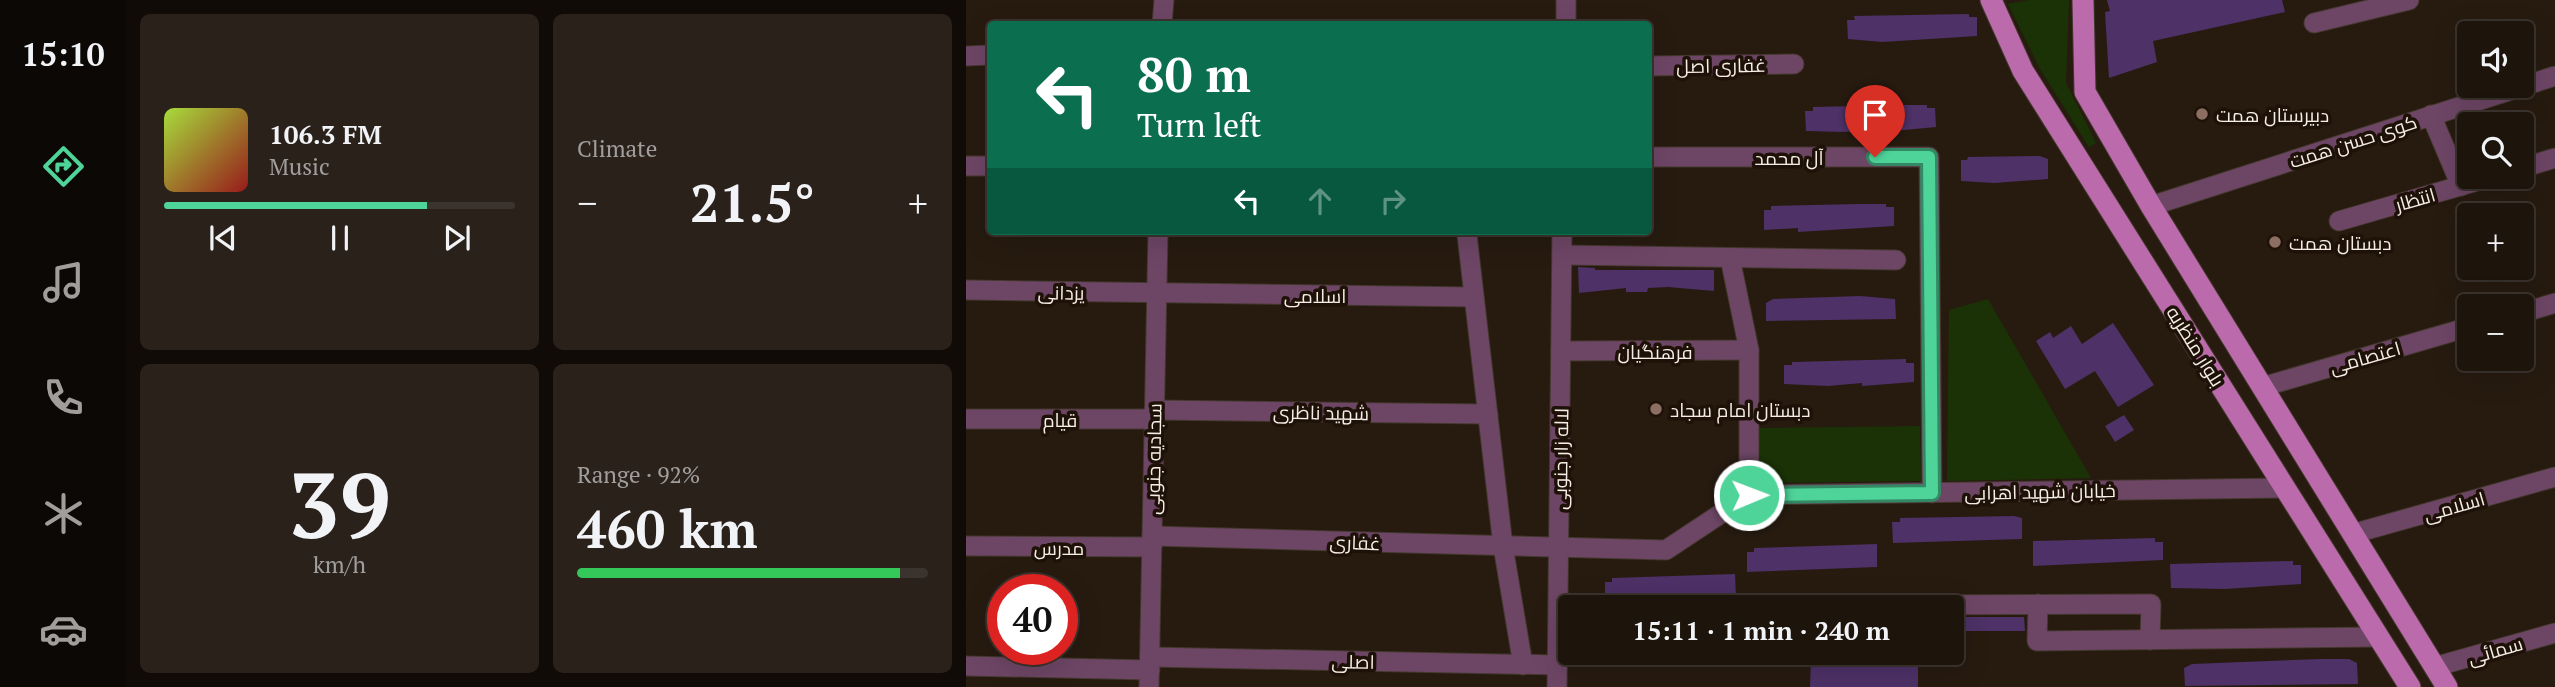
<!DOCTYPE html>
<meta charset="utf-8">
<style>
:root{--surface:#1d140c;--page:#2a211a;--text:#f1f3f6;--muted:#a09e9d;--line:#3b332d;--accent:#4ed399}
body{margin:0;font-family:"PT Serif",Cairo,serif;background:var(--page);color:var(--text);height:100vh;display:flex;flex-direction:column;font-size:26px;white-space:nowrap}
*{box-sizing:border-box;margin:0}
p{font-size:23px;color:var(--muted)}
.icon{flex:none;width:38px;height:38px;fill:none;stroke:currentColor;stroke-width:2;stroke-linecap:round;stroke-linejoin:round}
.map{position:relative;flex:1;overflow:hidden}
.details{display:flex;flex-direction:column;gap:14px;padding:14px;background:#100b07;width:840px}
.details>*{flex:none}
.hud{position:absolute;left:21px;top:21px;width:665px;height:214px;border-radius:7px;box-shadow:0 7px 28px #0002,0 0 0 2px var(--line);background:#0b6e4f;color:#fff;overflow:hidden}
.buttons{position:absolute;left:1491px;top:21px;display:grid;gap:14px}
.buttons a{display:grid;place-items:center;width:77px;height:77px;border-radius:7px;background:var(--surface);box-shadow:0 7px 28px #0002,0 0 0 2px var(--line);font-size:35px}
.speed{position:absolute;left:21px;top:574px;display:flex;gap:14px;font-size:35px;font-weight:700;text-align:center}
.speed>*{display:grid;place-content:center;width:91px;height:91px;border-radius:50%;background:var(--surface);box-shadow:0 7px 28px #0002,0 0 0 2px var(--line);line-height:1}
.speed .limit{border:10px solid #d22;background:#fff;color:#111}
.pin{position:absolute;display:grid;place-items:center;width:60px;height:60px;color:#fff;margin:-72px -30px;border-radius:50% 50% 50% 0;rotate:-45deg;box-shadow:0 0 7px #0007}
.pin .icon{rotate:45deg}
.me{position:absolute;width:77px;margin:-38px;rotate:89deg;stroke-linejoin:round;filter:drop-shadow(0 0 5px #0008)}
.turn{display:flex;align-items:center;gap:24px;height:147px;padding:0 35px;font-size:32px}
.turn .icon{width:91px;height:91px;stroke-width:2.5}
.turn b{display:block;font-size:49px;line-height:60px}
.lanes{display:flex;align-items:center;height:66px;padding:0 35px;background:#0003;justify-content:center;gap:35px;direction:ltr}
.lanes .off{opacity:.35}
.big{font-size:52px;font-weight:800;line-height:1.1}
.details .tile{flex:1;display:flex;flex-direction:column;justify-content:center;gap:10px;min-width:0;padding:0 24px;border-radius:10px;background:var(--page)}
.details .dial{align-items:center;gap:0}
.dial b{font-size:91px;line-height:1}
.song{display:flex;align-items:center;gap:21px}
.cover{width:84px;height:84px;border-radius:10px;background:linear-gradient(135deg,hsl(80 70% 55%),hsl(0 70% 35%))}
.played{height:7px;border-radius:4px;background:linear-gradient(90deg,var(--accent) 75%,var(--line) 75%)}
.keys{display:flex;justify-content:space-around;direction:ltr}
.heat{display:flex;justify-content:space-between;align-items:center;font-size:38px;direction:ltr}
.charge{height:10px;border-radius:5px;background:linear-gradient(90deg,#34c759 92%,var(--line) 0)}
.details .tiles{flex:1;display:grid;gap:14px;grid-template-columns:repeat(2,1fr)}
.trip{position:absolute;left:592px;top:595px;width:406px;height:70px;border-radius:7px;background:var(--surface);box-shadow:0 7px 28px #0002,0 0 0 2px var(--line);font-weight:800;line-height:70px;text-align:center}
main{display:flex;flex:1;min-height:0}
.dock{display:flex;flex-direction:column;width:126px;justify-content:space-around;align-items:center;background:#0c0805;color:var(--muted)}
.dock .icon{width:49px;height:49px}
.dock .current{color:var(--accent)}
.dock b{font-size:32px;color:var(--text)}
.map>svg:first-child{display:block}
</style>
<main>
<nav class="dock">
<b>15:10</b>
<svg class="icon current" aria-label="directions" viewBox="0 0 24 24"><path d="M12 3l9 9-9 9-9-9zM9 14v-3h6M13 9l2 2-2 2"/></svg>
<svg class="icon" aria-label="music" viewBox="0 0 24 24"><path d="M9 18V5l10-2v13"/><circle cx="6" cy="18" r="3"/><circle cx="16" cy="16" r="3"/></svg>
<svg class="icon" aria-label="phone" viewBox="0 0 24 24"><path d="M5 4h4l2 5-3 2q2 4 5 5l2-3 5 2v4C11 20 4 13 5 4z"/></svg>
<svg class="icon" aria-label="climate" viewBox="0 0 24 24"><path d="M12 3v18M4 7l16 10M4 17L20 7"/></svg>
<svg class="icon" aria-label="car" viewBox="0 0 24 24"><path d="M5 17H2v-5l4-1 3-4h7l3 4 3 1v5h-3M9 17h6M6 11h13"/><circle cx="7" cy="17" r="2"/><circle cx="17" cy="17" r="2"/></svg>
</nav>
<section class="details">
<div class="tiles">
<div class="tile">
<div class="song"><i class="cover"></i><div><b>106.3 FM</b><p>Music</p></div></div>
<div class="played"></div>
<div class="keys"><svg class="icon" aria-label="previous" viewBox="0 0 24 24"><path d="M18 5L8 12l10 7zM5 5v14"/></svg><svg class="icon" aria-label="pause" viewBox="0 0 24 24"><path d="M8 5v14M16 5v14"/></svg><svg class="icon" aria-label="next" viewBox="0 0 24 24"><path d="M6 5l10 7-10 7zM19 5v14"/></svg></div>
</div>
<div class="tile"><p>Climate</p>
<div class="heat"><a>−</a><b class="big">21.5°</b><a>+</a></div>
</div>
<div class="tile dial"><b>39</b><p>km/h</p></div>
<div class="tile"><p>Range · 92%</p><b class="big">460 km</b><div class="charge"></div></div>
</div>
</section>
<div class="map">
<svg width="1589" height="687" viewBox="0 0 1589 687">
<rect width="100%" height="100%" fill="#271b10"/>
<!-- green -->
<g fill="#1b3206">
<polygon points="1063,0 1103,0 1100,83 1130,143 1123,147 1073,67 1042,4"/>
<polygon points="1022,299 1125,478 981,481 983,310"/>
<polygon points="954,426 955,481 794,483 793,428"/>
</g>
<!-- building -->
<g fill="#4d3167">
<polygon points="1141,0 1316,0 1319,12 1187,41 1191,62 1143,78 1139,12 1144,11"/>
<polygon points="1003,14 1003,17 1011,17 1011,36 916,42 882,39 881,20 889,20 888,16"/>
<polygon points="933,105 961,105 961,108 969,108 970,127 917,132 917,129 878,132 840,131 839,111 847,111 847,107"/>
<polygon points="1074,156 1082,159 1082,179 1028,183 995,181 995,160 1001,160 1002,157"/>
<polygon points="892,204 920,204 920,207 928,207 928,226 832,232 832,228 798,230 798,210 805,210 805,206"/>
<polygon points="612,267 629,268 629,270 748,270 748,291 702,287 682,288 681,292 660,292 660,288 613,293"/>
<polygon points="894,296 929,299 930,319 800,321 800,303 807,299"/>
<polygon points="1147,323 1188,385 1152,407 1129,371 1099,389 1070,341 1084,332 1087,338 1105,326 1116,344"/>
<polygon points="940,359 940,363 948,363 948,382 896,386 896,383 862,386 818,384 818,365 826,365 826,362"/>
<polygon points="1158,415 1168,430 1149,442 1139,426"/>
<polygon points="1048,516 1056,518 1056,539 927,543 926,522 934,522 934,518"/>
<polygon points="1189,538 1189,542 1197,542 1197,560 1067,566 1067,541"/>
<polygon points="911,544 911,567 781,572 781,552 788,552 788,548"/>
<polygon points="1327,561 1327,565 1335,565 1335,584 1259,589 1205,588 1204,564"/>
<polygon points="769,574 770,598 639,603 639,582 646,582 646,578"/>
<polygon points="985,617 1058,617 1059,631 985,631"/>
<polygon points="1355,659 1383,659 1391,663 1392,684 1219,686 1218,668 1226,664"/>
<polygon points="845,660 952,661 952,687 844,687"/>
</g>
<g fill="none" stroke-linecap="round" stroke-linejoin="round">
<!-- minor casing -->
<g stroke="#44382e" stroke-width="21">
<g id="minor">
<polyline points="1348,23 1443,0"/>
<polyline points="196,24 198,0"/>
<polyline points="600,24 600,0"/>
<polyline points="0,56 24,55"/>
<polyline points="682,66 828,64"/>
<polyline points="1465,115 1495,186"/>
<polyline points="682,157 963,157 966,493"/>
<polyline points="0,166 24,166"/>
<polyline points="1556,168 1589,158"/>
<polyline points="1185,206 1589,76"/>
<polyline points="1373,221 1525,177"/>
<polyline points="501,235 537,546 557,665"/>
<polyline points="596,255 930,260"/>
<polyline points="764,258 783,350 783,495"/>
<polyline points="0,290 508,297"/>
<polyline points="1556,313 1589,303"/>
<polyline points="595,351 783,350"/>
<polyline points="1296,387 1503,327"/>
<polyline points="188,410 522,414"/>
<polyline points="0,419 188,419"/>
<polyline points="1386,534 1589,477"/>
<polyline points="186,536 700,550 783,495 1319,488"/>
<polyline points="0,546 186,547"/>
<polyline points="1072,604 1071,641 1413,637"/>
<polyline points="916,605 1185,604 1184,640"/>
<polyline points="184,657 591,665"/>
<polyline points="0,666 184,670"/>
<polyline points="1468,667 1589,633"/>
<polyline points="183,687 192,231"/>
<polyline points="591,687 596,231"/>
</g>
</g>
<!-- major casing -->
<g stroke="#44382e" stroke-width="23">
<g id="major">
<polyline points="1025,0 1057,71 1444,687"/>
<polyline points="1117,0 1119,92 1185,206 1481,687"/>
</g>
</g>
<!-- minor -->
<use href="#minor" stroke="#6d4665" stroke-width="19"/>
<!-- major -->
<use href="#major" stroke="#bb6bac" stroke-width="21"/>
</g>
<g fill="none" stroke-linecap="round" stroke-linejoin="round">
<!-- route casing -->
<g stroke="#338963" stroke-width="18">
<polyline id="route" points="783,495 966,493 963,157 909,157"/>
</g>
<!-- route -->
<use href="#route" stroke="#4ed399" stroke-width="12"/>
</g>
<!-- markers -->
<g fill="#8d6e63" stroke="#1e1208" stroke-width="2.5">
<circle cx="1236" cy="114" r="7"/>
<circle cx="1309" cy="242" r="7"/>
<circle cx="690" cy="409" r="7"/>
</g>
<g text-anchor="middle" dominant-baseline="central" stroke-width="7" stroke-linejoin="round" paint-order="stroke">
<!-- street labels -->
<g font-size="19" fill="#f5ede6" stroke="#1e1208">
<text transform="translate(755 65) rotate(-1)">غفاری اصل</text>
<text transform="translate(1387 141) rotate(-18)">کوی حسن همت</text>
<text x="823" y="157">آل محمد</text>
<text transform="translate(1449 199) rotate(-16)">انتظار</text>
<text transform="translate(95 292) rotate(1)">یزدانی</text>
<text x="349" y="295">اسلامی</text>
<text transform="translate(1230 346) rotate(58)">بلوار منظریه</text>
<text x="689" y="351">فرهنگیان</text>
<text transform="translate(1399 357) rotate(-16)">اعتصامی</text>
<text transform="translate(355 412) rotate(1)">شهید ناظری</text>
<text x="94" y="419">قیام</text>
<text transform="translate(187 459) rotate(-89)">سجادیه جنوبی</text>
<text transform="translate(594 459) rotate(-89)">لاله زار جنوبی</text>
<text transform="translate(1074 491) rotate(-1)">خیابان شهید اهرابی</text>
<text transform="translate(1488 506) rotate(-16)">اسلامی</text>
<text transform="translate(389 542) rotate(2)">غفاری</text>
<text x="93" y="547">مدرس</text>
<text transform="translate(1529 650) rotate(-16)">سمائی</text>
<text transform="translate(387 661) rotate(1)">اصلی</text>
</g>
<!-- poi labels -->
<g font-size="19" fill="#f5ede6" stroke="#1e1208" text-anchor="start">
<text x="1250" y="114">دبیرستان همت</text>
<text x="1323" y="242">دبستان همت</text>
<text x="704" y="409">دبستان امام سجاد</text>
</g>
</g>
</svg>
<div class="buttons">
<a><svg class="icon" aria-label="sound" viewBox="0 0 24 24"><path d="M4 9h4l5-4v14l-5-4H4zM17 9q2 3 0 6"/></svg></a>
<a><svg class="icon" aria-label="search" viewBox="0 0 24 24"><circle cx="10" cy="10" r="6"/><path d="M15 15l6 6"/></svg></a>
<a>+</a>
<a>−</a>
</div>
<div class="speed"><div class="limit">40</div></div>
<div class="pin" style="left:909px;top:157px;background:#d93025"><svg class="icon" aria-label="arrive" viewBox="0 0 24 24"><path d="M6 21V4h12l-3 4 3 4H6"/></svg></div>
<svg class="me" style="left:783px;top:495px" viewBox="-20 -20 40 40"><circle r="17" fill="#4ed399" stroke="#fff" stroke-width="3"/><path d="M0-11L8 9 0 5-8 9z" fill="#fff"/></svg>
<div class="trip">15:11 · 1 min · 240 m</div>
<div class="hud">
<div class="turn"><svg class="icon" aria-label="left" viewBox="0 0 24 24"><path d="M17 20v-9H6M10 6l-5 5 5 5"/></svg><div><b>80 m</b>Turn left</div></div>
<div class="lanes"><svg class="icon" aria-label="left" viewBox="0 0 24 24"><path d="M17 20v-9H6M10 6l-5 5 5 5"/></svg><svg class="icon off" aria-label="ahead" viewBox="0 0 24 24"><path d="M12 20V5M6 11l6-6 6 6"/></svg><svg class="icon off" aria-label="right" viewBox="0 0 24 24"><path d="M7 20v-9h11M14 6l5 5-5 5"/></svg></div>
</div>
</div>
</main>
